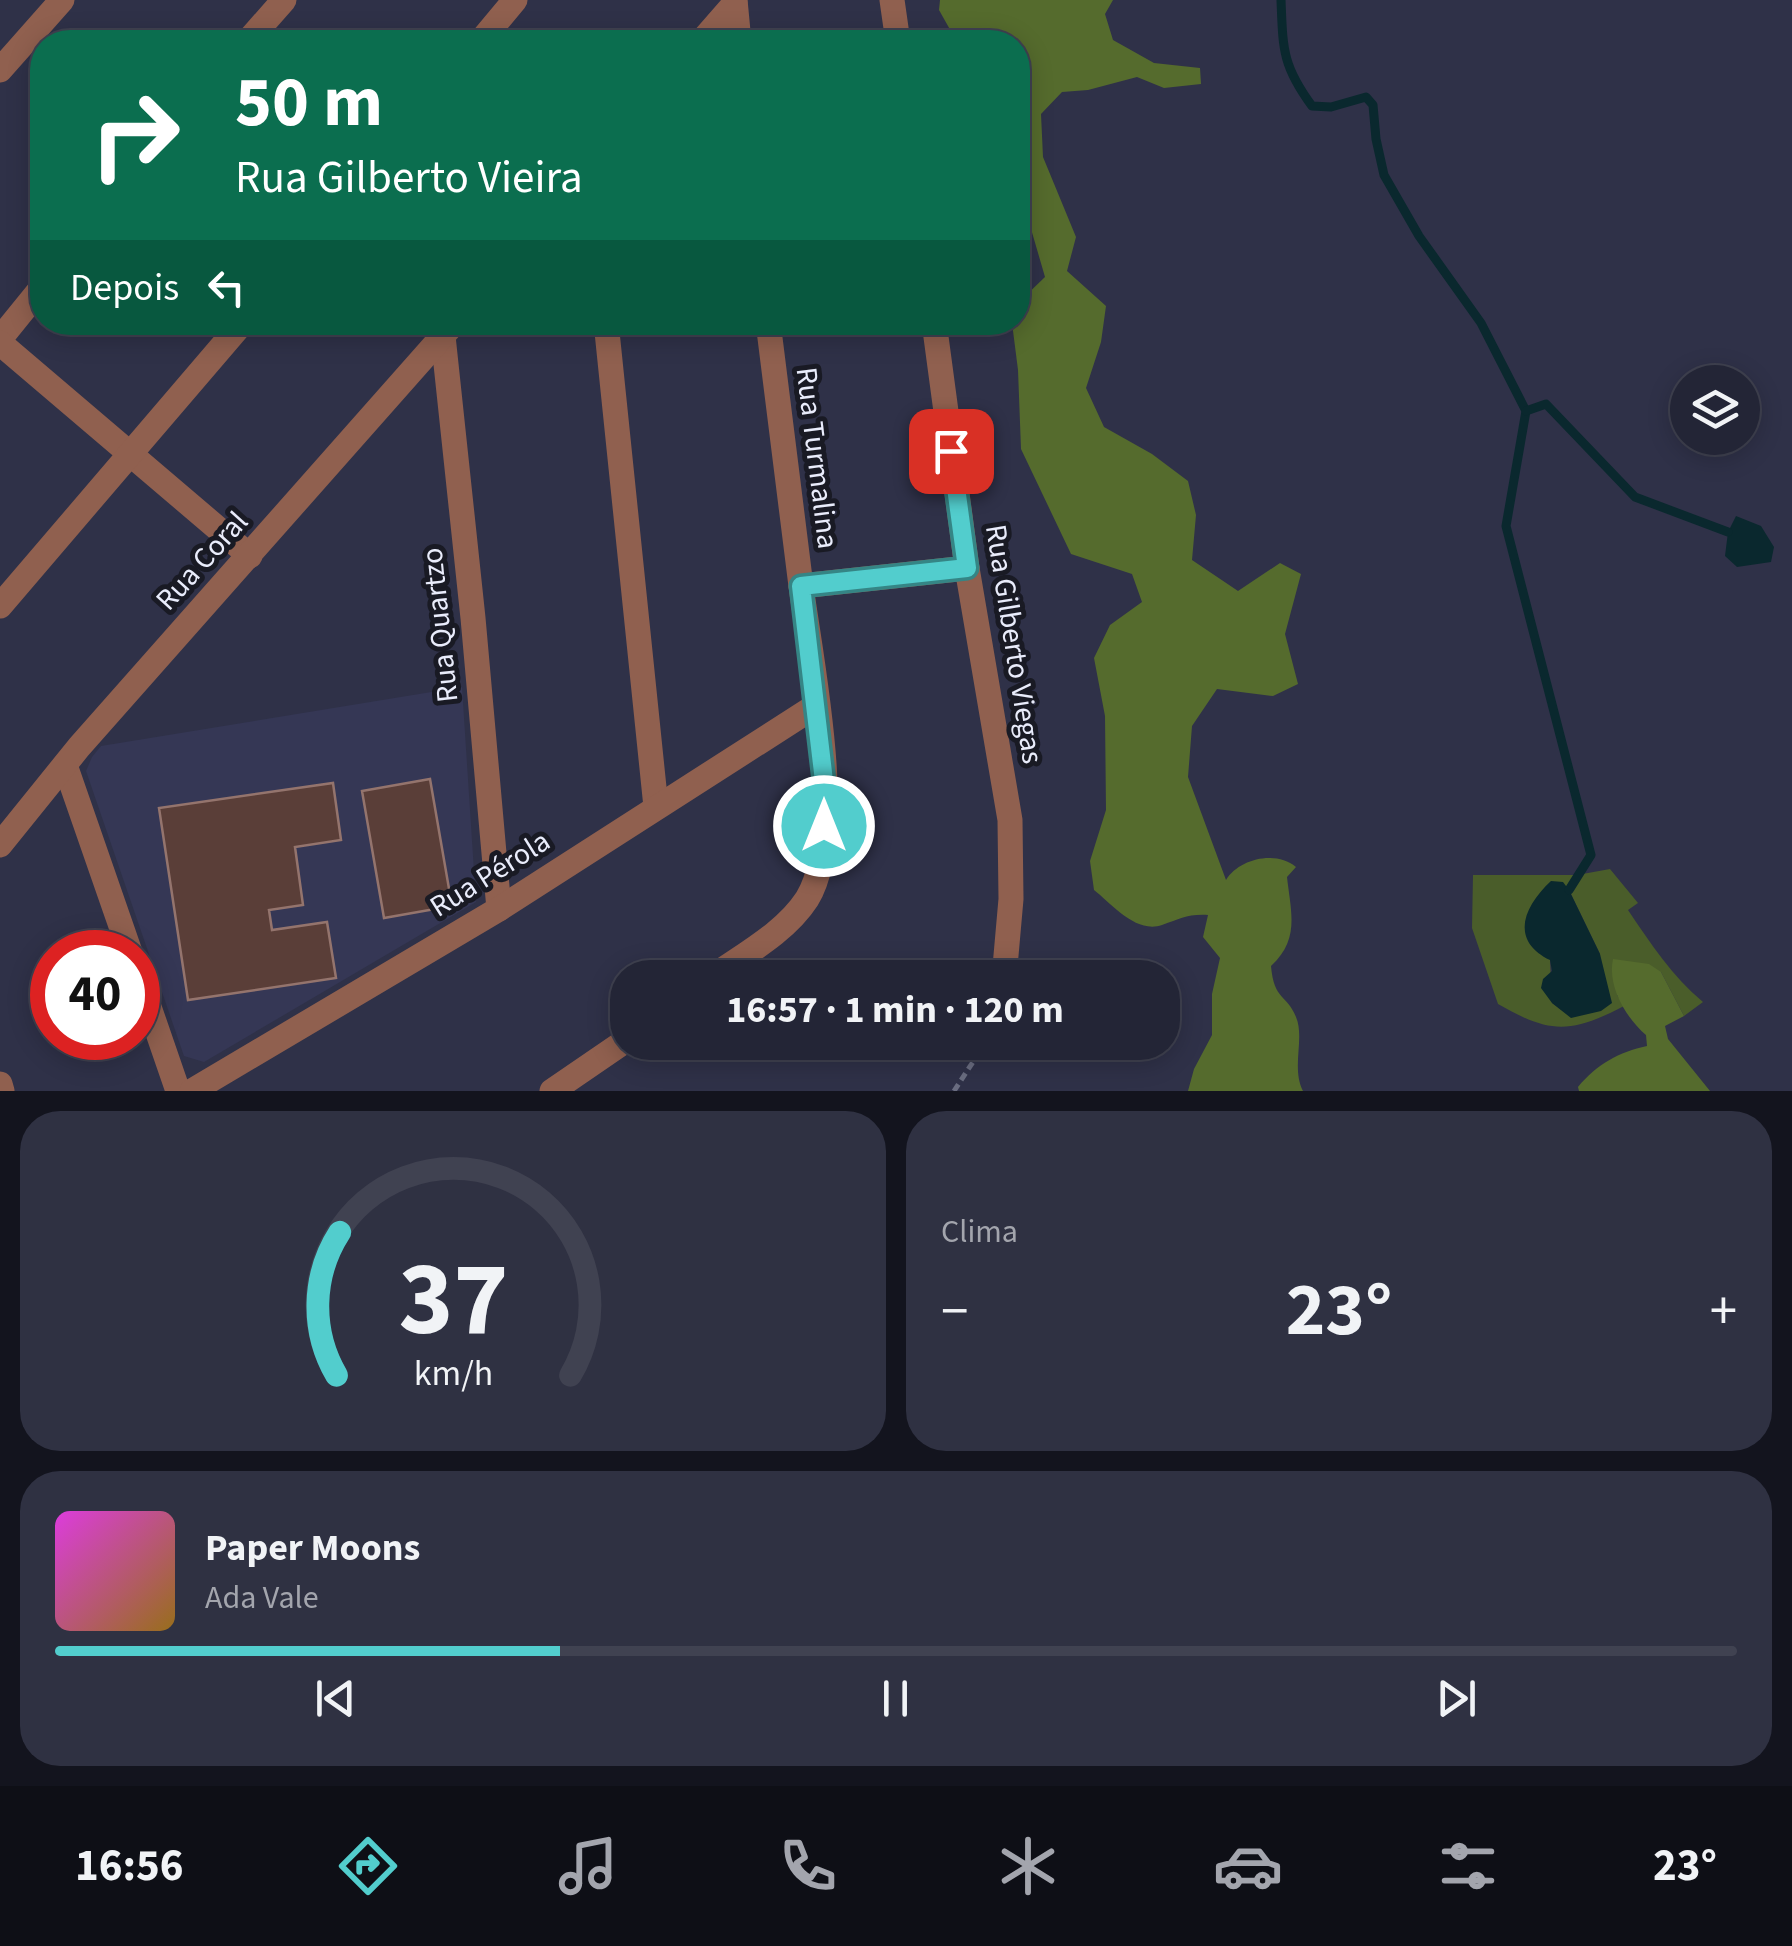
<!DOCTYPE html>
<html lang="pt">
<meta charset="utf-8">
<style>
:root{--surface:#232536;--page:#2f3142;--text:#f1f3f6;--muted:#a3a5ad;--line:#404251;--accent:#52cdcd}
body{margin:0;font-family:"Source Sans 3",sans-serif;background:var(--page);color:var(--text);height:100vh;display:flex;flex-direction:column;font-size:38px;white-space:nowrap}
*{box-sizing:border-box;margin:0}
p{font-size:32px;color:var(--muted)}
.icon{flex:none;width:55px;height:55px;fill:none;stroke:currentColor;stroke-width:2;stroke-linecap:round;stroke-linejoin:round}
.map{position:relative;height:1091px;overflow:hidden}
.sheet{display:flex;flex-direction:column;gap:20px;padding:20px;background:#13141e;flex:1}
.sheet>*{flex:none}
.hud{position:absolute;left:30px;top:30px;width:1000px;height:305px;border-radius:40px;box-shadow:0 5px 25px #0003,0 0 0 2px var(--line);background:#0b6e4f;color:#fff;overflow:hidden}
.tools{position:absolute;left:1670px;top:365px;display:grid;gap:20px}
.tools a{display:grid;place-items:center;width:90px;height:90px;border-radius:50%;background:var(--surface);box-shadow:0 5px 25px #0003,0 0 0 2px var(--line);font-size:50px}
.speed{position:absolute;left:30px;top:930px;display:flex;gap:20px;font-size:50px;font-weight:700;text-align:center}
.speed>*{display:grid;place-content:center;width:130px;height:130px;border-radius:50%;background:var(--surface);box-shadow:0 5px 25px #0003,0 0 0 2px var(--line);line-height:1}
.speed .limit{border:15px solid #d22;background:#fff;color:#111}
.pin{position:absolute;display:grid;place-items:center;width:85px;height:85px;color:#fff;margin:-42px;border-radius:20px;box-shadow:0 5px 15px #0006}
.me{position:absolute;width:110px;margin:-55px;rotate:0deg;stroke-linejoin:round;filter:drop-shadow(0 0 8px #0008)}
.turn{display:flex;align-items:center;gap:35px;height:210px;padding:0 40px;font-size:45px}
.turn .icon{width:130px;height:130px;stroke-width:2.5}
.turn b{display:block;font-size:70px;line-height:85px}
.then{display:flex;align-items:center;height:95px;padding:0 40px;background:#0003;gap:20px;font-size:38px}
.big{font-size:75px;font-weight:700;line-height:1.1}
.sheet .tile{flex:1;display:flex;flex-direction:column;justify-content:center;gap:15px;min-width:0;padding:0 35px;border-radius:40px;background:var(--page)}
.sheet .dial{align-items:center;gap:0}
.dial svg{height:260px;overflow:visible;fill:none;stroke:var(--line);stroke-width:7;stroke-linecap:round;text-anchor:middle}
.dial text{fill:var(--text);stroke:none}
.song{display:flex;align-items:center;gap:30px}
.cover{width:120px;height:120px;border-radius:15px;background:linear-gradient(135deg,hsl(300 70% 55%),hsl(40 70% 35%))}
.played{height:10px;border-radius:5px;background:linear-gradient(90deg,var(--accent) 30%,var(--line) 30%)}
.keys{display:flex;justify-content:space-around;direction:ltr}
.heat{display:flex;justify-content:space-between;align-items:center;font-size:55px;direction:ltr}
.sheet .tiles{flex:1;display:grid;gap:20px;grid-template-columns:1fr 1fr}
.tile:last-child{grid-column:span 2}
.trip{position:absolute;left:610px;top:960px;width:570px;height:100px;border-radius:40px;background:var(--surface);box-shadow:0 5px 25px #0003,0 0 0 2px var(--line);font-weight:700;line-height:100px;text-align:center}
.tabs{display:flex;height:160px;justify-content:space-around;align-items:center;background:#0e0f16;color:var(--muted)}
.tabs .icon{width:70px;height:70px}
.tabs .current{color:var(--accent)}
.tabs b{font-size:45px;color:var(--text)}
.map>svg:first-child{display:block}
</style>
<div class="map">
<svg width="1792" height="1091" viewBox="0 0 1792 1091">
<rect width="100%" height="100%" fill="#2f3148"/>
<!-- built -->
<polygon fill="#353755" points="462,687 476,902 204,1062 184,1056 86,771 92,757 101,746"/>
<!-- green -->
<path fill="#4a5d2a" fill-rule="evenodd" d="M1610,869L1638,903L1628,910C1651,944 1672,976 1703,1002L1684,1016L1661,972L1617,995L1624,1006C1570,1034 1550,1034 1498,1004L1472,928L1473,875H1577ZM1569,890L1600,954L1582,1014L1571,1017L1552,1003L1550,960Z"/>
<!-- forest -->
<g fill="#556b2d">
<path d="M940,0H1113L1105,14L1113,40L1154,63L1200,68L1201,84L1164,88L1137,77L1088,90L1062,92L1041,114L1043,157L1076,237L1067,271L1106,306L1101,342L1086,388L1104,427L1152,454L1188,481L1196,515L1192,560L1238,591L1280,563L1301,574L1285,634L1298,684L1273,696L1217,689L1192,726L1188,777L1226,880C1239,859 1275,850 1296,867L1287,877C1291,913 1300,939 1271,966C1274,1001 1287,994 1296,1017C1305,1038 1291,1068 1303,1091H1188L1194,1069L1212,1035V994L1220,958L1203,937L1208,915C1186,914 1181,919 1162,925C1136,934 1112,904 1094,890L1090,861L1106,810L1105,716L1094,658L1110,625L1142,602L1132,574L1071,554L1021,449L1018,370L1012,323L1018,322V303L1045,277L1029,222L1018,203V42H957L939,10Z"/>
<path d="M1613,959L1649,964L1661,972L1684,1016L1665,1026L1668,1039L1710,1091H1579L1578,1087C1597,1064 1619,1052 1647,1046L1646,1035C1626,1018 1607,986 1613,959Z"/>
</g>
<!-- water -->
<g fill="#0a282e">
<polygon points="1736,516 1761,526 1774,547 1771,562 1737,567 1725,556 1728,532"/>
<path d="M1551,881L1563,882L1569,890L1600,954L1612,1003L1601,1011L1571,1018L1552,1003L1541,988L1543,979L1552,971L1550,960C1509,940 1524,906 1551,881Z"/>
</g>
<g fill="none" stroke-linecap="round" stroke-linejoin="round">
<!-- stream -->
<g stroke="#0a282e" stroke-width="9">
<path d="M1281,0C1283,49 1282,65 1312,106L1331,107L1366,97L1373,105L1376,139L1384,175L1419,236L1481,323L1526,411L1506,526L1591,855L1569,890"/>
<polyline points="1526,411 1546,404 1635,497 1728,532"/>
</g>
</g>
<!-- building -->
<g fill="#5a3e38" stroke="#94746d" stroke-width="2.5">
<polygon points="430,779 452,906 384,918 362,791"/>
<polygon points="333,783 341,840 295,847 303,905 269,910 272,930 327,922 336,978 188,1000 159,808"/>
</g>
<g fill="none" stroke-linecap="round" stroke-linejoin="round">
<!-- path -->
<polyline stroke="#6a6d81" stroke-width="5" stroke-dasharray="8 5" stroke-linecap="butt" points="954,1091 986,1042"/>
<!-- minor -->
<g stroke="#90604f" stroke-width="25">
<polyline points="735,0 739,42"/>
<polyline points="247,42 284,0"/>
<polyline points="480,42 515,0"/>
<polyline points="701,42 735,3"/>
<polyline points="0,70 62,0"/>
<polyline points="606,322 656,807"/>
<polyline points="768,322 801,586"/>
<polyline points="443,336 473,618 499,909"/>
<polyline points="0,339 42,287"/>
<polyline points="0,343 250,556"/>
<polyline points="967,568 1010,820 1011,899 1004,978"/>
<polyline points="0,606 243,322"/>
<polyline points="65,765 130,952"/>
<polyline points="0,845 79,747 455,322"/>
<polyline points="138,975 178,1091"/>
<polyline points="0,1084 2,1091"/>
<polyline points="192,1091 499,909 817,705"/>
</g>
<!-- tertiary -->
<g stroke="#90604f" stroke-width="25">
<polyline points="892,0 898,42"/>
<path d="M711,978C743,955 785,933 807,899C847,835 811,661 801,586L967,568L934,322"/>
<polyline points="552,1091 628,1039"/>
</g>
</g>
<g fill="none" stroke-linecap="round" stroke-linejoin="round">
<!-- route casing -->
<g stroke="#358585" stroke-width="25">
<polyline id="route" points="824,826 824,781 801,586 967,568 951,451"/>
</g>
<!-- route -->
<use href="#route" stroke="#52cdcd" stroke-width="18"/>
</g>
<g text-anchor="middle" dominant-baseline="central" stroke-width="10" stroke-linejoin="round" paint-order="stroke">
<!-- street labels -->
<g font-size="30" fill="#e9ecfb" stroke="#191a24">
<text transform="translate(817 458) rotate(83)">Rua Turmalina</text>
<text transform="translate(202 561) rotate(-48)">Rua Coral</text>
<text transform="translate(440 625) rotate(-96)">Rua Quartzo</text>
<text transform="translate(1014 644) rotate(81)">Rua Gilberto Viegas</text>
<text transform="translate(490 874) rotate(-32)">Rua Pérola</text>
</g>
</g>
</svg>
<div class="tools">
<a><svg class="icon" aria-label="layers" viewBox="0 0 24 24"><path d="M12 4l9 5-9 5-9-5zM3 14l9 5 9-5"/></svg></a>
</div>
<div class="speed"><div class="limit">40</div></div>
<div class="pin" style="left:951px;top:451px;background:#d93025"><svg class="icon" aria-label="arrive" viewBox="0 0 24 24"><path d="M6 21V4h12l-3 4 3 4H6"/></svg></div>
<svg class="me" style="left:824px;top:826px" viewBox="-20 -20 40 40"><circle r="17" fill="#52cdcd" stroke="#fff" stroke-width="3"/><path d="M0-11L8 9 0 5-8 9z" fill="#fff"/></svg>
<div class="trip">16:57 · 1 min · 120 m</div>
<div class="hud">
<div class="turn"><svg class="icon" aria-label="right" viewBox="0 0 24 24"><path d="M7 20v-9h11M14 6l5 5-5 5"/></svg><div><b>50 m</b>Rua Gilberto Vieira</div></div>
<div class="then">Depois<svg class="icon" aria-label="left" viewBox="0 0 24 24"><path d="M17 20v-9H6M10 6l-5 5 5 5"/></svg></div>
</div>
</div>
<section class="sheet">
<div class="tiles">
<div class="tile dial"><svg viewBox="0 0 100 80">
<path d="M14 69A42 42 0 1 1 86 69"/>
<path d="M14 69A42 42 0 0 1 15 25" stroke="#52cdcd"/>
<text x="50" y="56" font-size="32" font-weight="700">37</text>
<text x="50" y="72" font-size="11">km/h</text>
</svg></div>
<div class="tile"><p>Clima</p>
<div class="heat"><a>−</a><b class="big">23°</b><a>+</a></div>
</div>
<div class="tile">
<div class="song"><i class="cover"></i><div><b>Paper Moons</b><p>Ada Vale</p></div></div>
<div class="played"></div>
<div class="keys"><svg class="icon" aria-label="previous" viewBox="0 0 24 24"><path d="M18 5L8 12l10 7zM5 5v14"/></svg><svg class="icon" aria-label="pause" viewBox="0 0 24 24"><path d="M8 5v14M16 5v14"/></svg><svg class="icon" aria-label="next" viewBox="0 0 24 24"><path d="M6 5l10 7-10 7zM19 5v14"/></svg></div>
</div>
</div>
</section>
<nav class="tabs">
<b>16:56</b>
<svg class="icon current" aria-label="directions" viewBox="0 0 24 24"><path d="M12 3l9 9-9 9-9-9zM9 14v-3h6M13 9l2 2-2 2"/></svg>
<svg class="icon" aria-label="music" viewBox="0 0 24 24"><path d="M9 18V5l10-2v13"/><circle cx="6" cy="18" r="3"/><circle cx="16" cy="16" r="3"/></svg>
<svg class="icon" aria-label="phone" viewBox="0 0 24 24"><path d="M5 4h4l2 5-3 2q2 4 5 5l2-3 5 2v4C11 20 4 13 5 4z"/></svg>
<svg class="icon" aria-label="climate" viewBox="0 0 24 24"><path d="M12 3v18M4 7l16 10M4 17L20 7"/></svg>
<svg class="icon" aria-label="car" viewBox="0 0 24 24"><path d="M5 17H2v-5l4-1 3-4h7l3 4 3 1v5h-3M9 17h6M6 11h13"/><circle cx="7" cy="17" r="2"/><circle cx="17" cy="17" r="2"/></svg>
<svg class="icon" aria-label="filters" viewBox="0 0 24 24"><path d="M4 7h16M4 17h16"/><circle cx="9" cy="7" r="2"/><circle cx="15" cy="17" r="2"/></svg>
<b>23°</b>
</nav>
